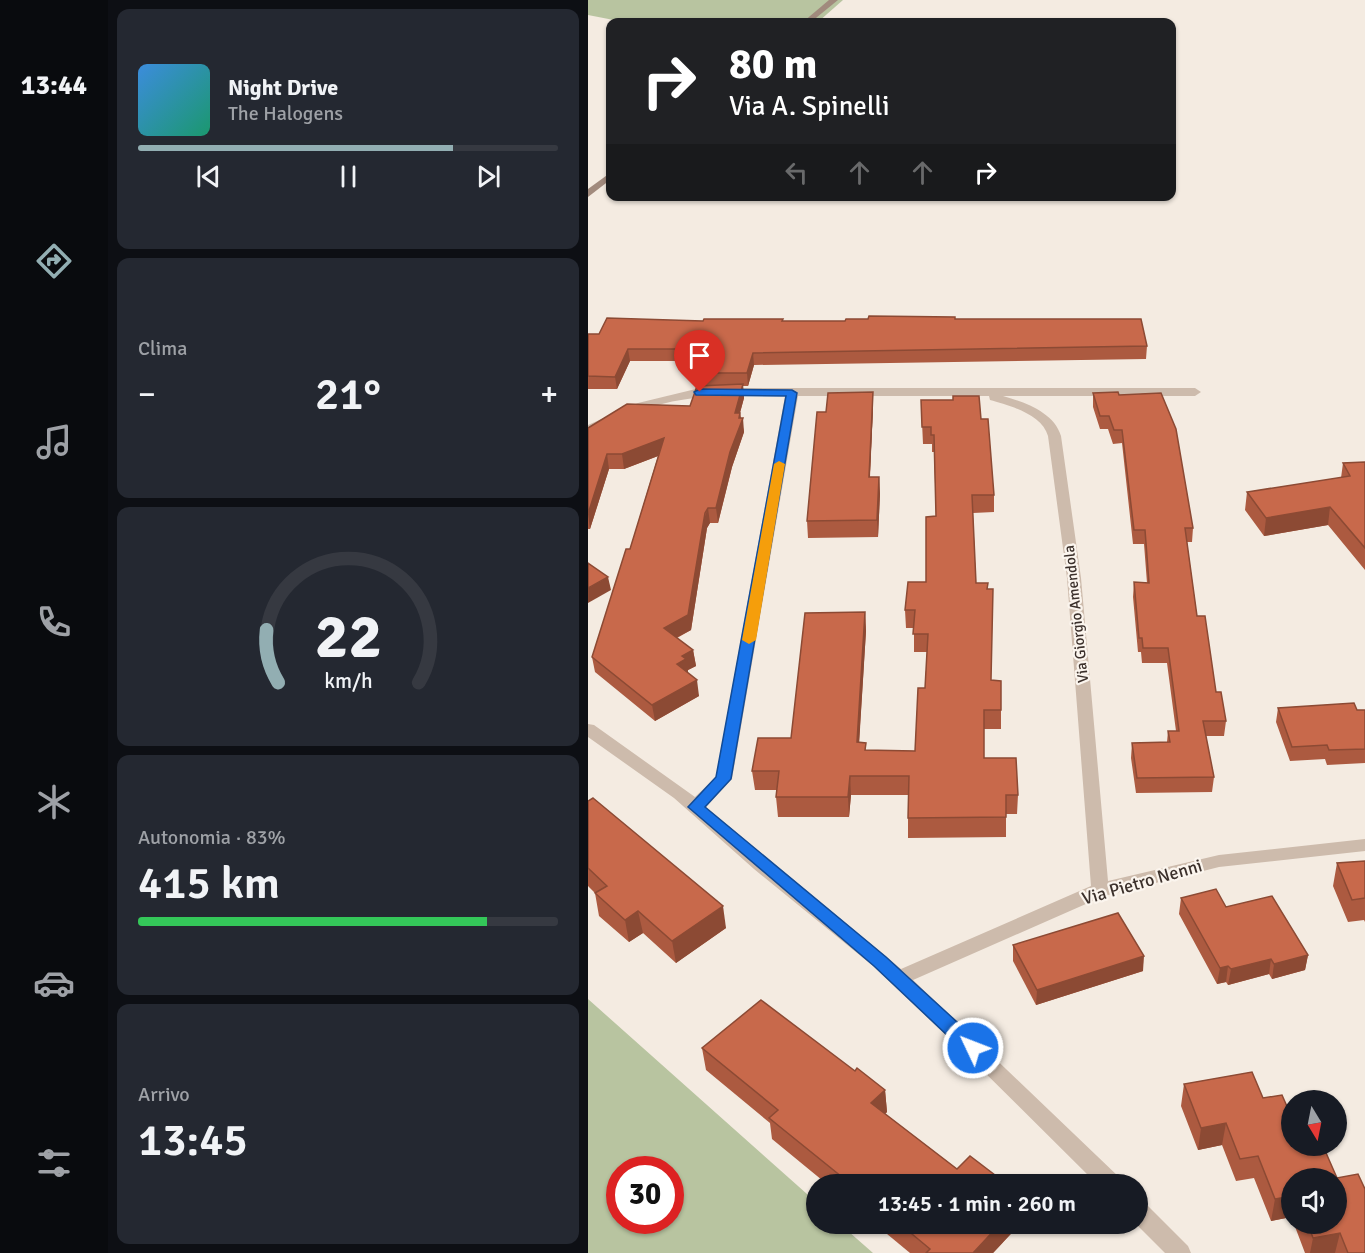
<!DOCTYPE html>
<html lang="it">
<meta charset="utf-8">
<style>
:root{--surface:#171b24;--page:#242831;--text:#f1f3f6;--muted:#9ea1a6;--line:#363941;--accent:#92aeb2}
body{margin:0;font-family:Signika,sans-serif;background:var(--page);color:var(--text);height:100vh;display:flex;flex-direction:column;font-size:22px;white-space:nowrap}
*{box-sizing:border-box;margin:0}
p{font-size:20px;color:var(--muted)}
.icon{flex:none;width:33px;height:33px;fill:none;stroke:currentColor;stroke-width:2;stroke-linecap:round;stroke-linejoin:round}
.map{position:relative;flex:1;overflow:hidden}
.details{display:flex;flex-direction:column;gap:9px;padding:9px;background:#0d0f14;width:480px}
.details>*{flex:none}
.guide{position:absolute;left:18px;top:18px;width:570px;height:183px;border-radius:12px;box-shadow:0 2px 4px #0004;background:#202124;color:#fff;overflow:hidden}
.needle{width:39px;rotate:170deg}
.controls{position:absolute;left:693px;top:1090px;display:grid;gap:12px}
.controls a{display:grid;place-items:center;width:66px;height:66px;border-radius:50%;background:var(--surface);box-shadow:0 2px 4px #0004;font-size:30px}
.speed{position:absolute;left:18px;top:1156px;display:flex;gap:12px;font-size:30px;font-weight:700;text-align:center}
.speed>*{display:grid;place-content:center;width:78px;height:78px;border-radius:50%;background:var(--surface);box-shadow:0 2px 4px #0004;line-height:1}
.speed .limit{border:9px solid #d22;background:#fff;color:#111}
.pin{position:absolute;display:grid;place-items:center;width:51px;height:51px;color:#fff;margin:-62px -26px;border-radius:50% 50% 50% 0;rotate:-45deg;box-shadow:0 0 6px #0007}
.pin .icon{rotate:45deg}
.me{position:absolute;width:66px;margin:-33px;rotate:313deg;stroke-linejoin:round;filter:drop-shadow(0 0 4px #0008)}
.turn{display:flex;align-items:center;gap:21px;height:126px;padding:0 24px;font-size:27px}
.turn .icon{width:78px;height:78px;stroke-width:2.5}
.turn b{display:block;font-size:42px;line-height:51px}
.lanes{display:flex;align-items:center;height:57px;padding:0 24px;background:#0003;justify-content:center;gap:30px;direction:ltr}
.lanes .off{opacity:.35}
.big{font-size:45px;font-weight:600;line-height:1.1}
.details .card{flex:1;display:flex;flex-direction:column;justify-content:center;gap:9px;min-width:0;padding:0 21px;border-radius:12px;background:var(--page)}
.details .dial{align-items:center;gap:0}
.dial svg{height:156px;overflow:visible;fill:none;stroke:var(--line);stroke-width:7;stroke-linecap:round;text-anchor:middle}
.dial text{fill:var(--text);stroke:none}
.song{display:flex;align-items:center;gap:18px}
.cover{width:72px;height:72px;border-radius:9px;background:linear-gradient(135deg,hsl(210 70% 55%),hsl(160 70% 35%))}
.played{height:6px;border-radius:3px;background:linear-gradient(90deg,var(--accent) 75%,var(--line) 75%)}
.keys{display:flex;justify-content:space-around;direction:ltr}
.heat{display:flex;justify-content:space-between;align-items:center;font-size:33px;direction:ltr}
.charge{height:9px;border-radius:4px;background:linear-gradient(90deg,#34c759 83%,var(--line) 0)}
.trip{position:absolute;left:218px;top:1174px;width:342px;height:60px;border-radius:30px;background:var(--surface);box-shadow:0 2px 4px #0004;font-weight:600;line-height:60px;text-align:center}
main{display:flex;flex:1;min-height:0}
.tab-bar{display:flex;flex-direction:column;width:108px;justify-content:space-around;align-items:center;background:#090b0e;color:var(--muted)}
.tab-bar .icon{width:42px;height:42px}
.tab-bar .current{color:var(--accent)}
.tab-bar b{font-size:27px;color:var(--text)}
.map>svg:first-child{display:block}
</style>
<main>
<nav class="tab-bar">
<b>13:44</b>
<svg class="icon current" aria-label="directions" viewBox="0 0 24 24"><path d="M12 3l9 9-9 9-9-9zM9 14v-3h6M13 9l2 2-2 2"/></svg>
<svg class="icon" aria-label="music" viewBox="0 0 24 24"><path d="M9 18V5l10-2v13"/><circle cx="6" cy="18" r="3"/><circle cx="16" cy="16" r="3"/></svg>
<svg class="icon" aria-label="phone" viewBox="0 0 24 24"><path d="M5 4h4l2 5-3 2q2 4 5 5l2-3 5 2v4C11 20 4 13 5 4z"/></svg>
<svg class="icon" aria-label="climate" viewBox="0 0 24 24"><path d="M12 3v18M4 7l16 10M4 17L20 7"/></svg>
<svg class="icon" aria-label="car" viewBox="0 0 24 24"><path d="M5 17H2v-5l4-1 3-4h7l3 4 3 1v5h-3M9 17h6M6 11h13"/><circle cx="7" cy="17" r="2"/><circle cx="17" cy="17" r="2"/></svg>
<svg class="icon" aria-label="filters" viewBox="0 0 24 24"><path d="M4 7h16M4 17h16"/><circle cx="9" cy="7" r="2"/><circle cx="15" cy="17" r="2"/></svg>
</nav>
<section class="details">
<div class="card">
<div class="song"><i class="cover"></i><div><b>Night Drive</b><p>The Halogens</p></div></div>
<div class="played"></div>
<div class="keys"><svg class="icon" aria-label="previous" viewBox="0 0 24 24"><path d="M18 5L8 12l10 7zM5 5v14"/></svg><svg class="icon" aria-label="pause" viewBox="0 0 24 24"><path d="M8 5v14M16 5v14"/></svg><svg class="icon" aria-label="next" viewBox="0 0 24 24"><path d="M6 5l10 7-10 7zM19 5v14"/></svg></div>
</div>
<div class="card"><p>Clima</p>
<div class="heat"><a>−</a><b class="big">21°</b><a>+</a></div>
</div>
<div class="card dial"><svg viewBox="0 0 100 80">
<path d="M14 69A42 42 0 1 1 86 69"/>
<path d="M14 69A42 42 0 0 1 8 42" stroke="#92aeb2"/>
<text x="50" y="56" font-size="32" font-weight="700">22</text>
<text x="50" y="72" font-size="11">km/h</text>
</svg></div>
<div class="card"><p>Autonomia · 83%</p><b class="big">415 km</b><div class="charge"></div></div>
<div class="card"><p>Arrivo</p><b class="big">13:45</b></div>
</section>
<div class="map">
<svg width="777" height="1253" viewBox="0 0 777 1253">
<rect width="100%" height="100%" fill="#f4ebe1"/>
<!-- green -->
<g fill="#b8c4a0" fill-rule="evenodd">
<polygon points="0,0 255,0 230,22 36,22 0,15"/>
<path d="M0,999L228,1202V1224H252L285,1253H0ZM32,1170H82V1221H32Z"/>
</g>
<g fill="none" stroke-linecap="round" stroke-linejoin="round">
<!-- street -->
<g fill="#cdbbac" fill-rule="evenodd">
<path d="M112,388H607L613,392L607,396H415C436,402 466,412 473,436L493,578L520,881L631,855L777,839V851L631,867L516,896L325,980L532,1178L535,1185H510L378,1054L285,966L166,869L86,798L0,737V724L6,725L107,797L128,777L197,396C150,396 105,393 60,408C40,415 19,429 0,434V425L50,403ZM210,396H401L402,400C420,405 454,414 460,436L479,578L503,886L313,969L118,807L144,779Z"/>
<polygon points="549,1200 557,1203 600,1246 603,1253 577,1253 548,1224"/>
</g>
<!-- secondary -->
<g fill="#a18a7d" fill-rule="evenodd">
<polygon points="241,0 250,0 223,22 215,22"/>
<polygon points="22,173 22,180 0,197 0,189"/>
</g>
</g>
<!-- wall -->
<g fill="#ac5a40">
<polygon points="367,319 559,346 558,359 166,365 160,386 155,386 156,398 152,413 156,432 144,467 130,523 122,523 119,528 103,630 89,638 105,650 108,666 100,670 100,673 111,696 67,721 7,672 4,657 42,549 70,456 36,469 21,469 2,529 0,529 0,428 102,406 115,385 114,373 118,361 42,361 29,389 0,389 0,334 11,334 115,321 257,321"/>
<polygon points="285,392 285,408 282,477 291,477 292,494 290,537 220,538 219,521 238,412"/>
<polygon points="505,393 531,395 605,528 604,542 599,542 609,616 628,692 638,721 636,736 618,736 626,777 624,792 548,793 543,758 544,743 579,742 580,731 588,731 579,663 554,663 553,652 550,652 545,597 546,582 559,583 556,544 545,544 534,443 525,444 520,429 512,429 505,407"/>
<polygon points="333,400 393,419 406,495 406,512 385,513 388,583 400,589 403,680 413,710 413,729 396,729 396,758 430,795 429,814 418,814 418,837 320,838 320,795 263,795 261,817 190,817 188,797 189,790 167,790 164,771 203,738 277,612 278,631 271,742 278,750 327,751 337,688 339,652 326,652 326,628 318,628 317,610 338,582 348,516 346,452 344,452 344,444 335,444"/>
<polygon points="777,462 777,570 740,525 676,536 657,510 659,492 753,478 755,463"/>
<polygon points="690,708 769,710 777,710 777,763 739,765 737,759 702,761 688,722"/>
<polygon points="0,801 138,928 88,963 55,933 41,942 11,916 7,893 0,886"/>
<polygon points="777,861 777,922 776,920 760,922 745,886 749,863"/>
<polygon points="593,898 638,907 720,955 717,970 684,979 681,974 640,985 638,982 629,984 591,914"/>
<polygon points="425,945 555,971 448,1005 425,961"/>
<polygon points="114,1048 267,1071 297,1090 299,1112 297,1114 369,1169 420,1185 240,1185 184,1139 182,1123 118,1070"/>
<polygon points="596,1084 675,1098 704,1146 777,1253 717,1253 706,1224 748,1224 704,1179 704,1219 703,1217 683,1221 666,1178 648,1181 634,1145 610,1150 593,1106"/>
<polygon points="287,1224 432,1224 405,1253 322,1253"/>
</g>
<!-- shaded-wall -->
<g fill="#8c4a34">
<polygon points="40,349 42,361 29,389 27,377"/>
<polygon points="165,353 166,365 160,386 159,373"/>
<polygon points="155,384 156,398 151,416 152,413 153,422 155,418 156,432 144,467 130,523 128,508 147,413"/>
<polygon points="285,392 285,408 281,494 281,477"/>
<polygon points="76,438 78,453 36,469 34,454"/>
<polygon points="19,454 21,469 2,529 0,514"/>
<polygon points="291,477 292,494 290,537 289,520"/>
<polygon points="742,507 740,525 676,536 678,518"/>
<polygon points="120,508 122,523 119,528 103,630 78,643 76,628"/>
<polygon points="20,577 23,590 0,603 0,588"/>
<polygon points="277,612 278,631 270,761 269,742"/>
<polygon points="105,650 108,666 100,670 100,675 89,664 94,656"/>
<polygon points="109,680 111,696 67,721 64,705"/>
<polygon points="262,776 263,795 261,817 260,797"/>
<polygon points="135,906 138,928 88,963 84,941"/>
<polygon points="50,911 55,933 41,942 37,920"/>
<polygon points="720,955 717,970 684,979 686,964"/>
<polygon points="556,956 555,971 448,1005 449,990"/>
<polygon points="683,959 681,974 640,985 643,969"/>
<polygon points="640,966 638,982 629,984 632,968"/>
<polygon points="297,1090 299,1112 284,1125 283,1103"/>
<polygon points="638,1123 634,1145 610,1150 613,1128"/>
<polygon points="704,1196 703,1217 683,1221 687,1199"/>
<polygon points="412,1224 432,1224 405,1253 385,1253"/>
<polygon points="752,1233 747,1253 722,1253 725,1238"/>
</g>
<!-- building -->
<g fill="#c8694b" stroke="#8c4a34" stroke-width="1.5">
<polygon points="281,316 367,317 367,319 553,319 559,346 165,353 159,373 114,373 122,349 40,349 27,377 0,376 0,334 11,334 19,318 115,321 116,319 195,319 194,321 257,321 258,319 280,319"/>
<polygon points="155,384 147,413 152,413 151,418 155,418 142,452 128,508 120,508 117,513 100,615 76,628 105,650 94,656 98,659 89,664 109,680 64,705 4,657 38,549 42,549 76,438 34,454 19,454 0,514 0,428 39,404 102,406 109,386"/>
<polygon points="285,392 281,477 291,477 289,520 219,521 229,412 238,412 240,393"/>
<polygon points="530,392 531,395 573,393 588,429 605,528 597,528 609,616 617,616 628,692 633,692 638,721 615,721 626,777 549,778 544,743 582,742 580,731 591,731 580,648 555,648 554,638 551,638 546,582 561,583 557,530 546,530 534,430 526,430 521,416 512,416 505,393"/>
<polygon points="365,396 391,396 393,419 400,419 406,495 384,495 388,583 400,583 399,589 405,589 403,680 413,681 413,710 396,710 396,758 428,758 430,795 418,795 418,817 320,818 321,776 262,776 260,797 188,797 191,771 164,771 170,738 203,738 217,613 277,612 269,742 278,743 277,750 327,751 330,688 337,688 340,634 325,634 327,610 317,610 320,582 338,582 338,517 348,516 346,435 343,435 343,427 334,427 333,400 365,400"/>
<polygon points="777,462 777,548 742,507 678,518 659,492 762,476 755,463"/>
<polygon points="0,563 20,577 0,588"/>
<polygon points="766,703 769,710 777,710 777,749 741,750 739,745 704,747 690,708"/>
<polygon points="5,798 135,906 84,941 50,911 37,920 7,893 19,886 0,868 0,801"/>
<polygon points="777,861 777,898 764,900 749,863"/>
<polygon points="628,889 638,907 684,896 720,955 686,964 683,959 643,969 640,966 632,968 593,898"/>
<polygon points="530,913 556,956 449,990 425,945"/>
<polygon points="173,1000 267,1071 269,1068 297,1090 283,1103 369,1169 382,1156 420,1185 264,1185 181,1118 190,1110 114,1048"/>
<polygon points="664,1072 675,1098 694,1095 704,1118 704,1146 735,1146 749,1178 770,1174 777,1189 777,1253 760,1253 752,1233 725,1238 720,1224 748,1224 748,1179 704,1179 704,1196 687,1199 670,1156 652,1159 638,1123 613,1128 596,1084"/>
<polygon points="312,1224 412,1224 385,1253 338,1253 342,1249"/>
</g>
<!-- route -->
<polygon fill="#1a73e8" stroke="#114b97" stroke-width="1.5" points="112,389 204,390 209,393 143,779 117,807 298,957 392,1043 394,1048 392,1054 385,1056 379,1054 286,966 100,807 128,777 198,396 108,395 106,392"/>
<!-- slow -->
<polygon fill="#f59e0b" points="191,461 197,464 168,640 161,644 154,640 186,464"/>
<g text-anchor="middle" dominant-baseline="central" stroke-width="4.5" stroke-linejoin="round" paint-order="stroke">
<!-- street labels -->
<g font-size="15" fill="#3b302b" stroke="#fbf5ee">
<text transform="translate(488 614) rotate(-96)">Via Giorgio Amendola</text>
</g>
<!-- near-street labels -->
<g font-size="18" fill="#3b302b" stroke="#fbf5ee">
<text transform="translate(554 882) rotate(-16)">Via Pietro Nenni</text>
</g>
</g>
</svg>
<div class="controls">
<a><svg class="needle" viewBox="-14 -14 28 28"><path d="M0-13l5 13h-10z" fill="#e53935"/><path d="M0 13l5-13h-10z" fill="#9ea1a6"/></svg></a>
<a><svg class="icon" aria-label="sound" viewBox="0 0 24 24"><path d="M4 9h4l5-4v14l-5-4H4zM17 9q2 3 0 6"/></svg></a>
</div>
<div class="speed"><div class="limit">30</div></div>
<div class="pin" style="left:112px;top:392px;background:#d93025"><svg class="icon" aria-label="arrive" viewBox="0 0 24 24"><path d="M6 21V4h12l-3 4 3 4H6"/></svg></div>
<svg class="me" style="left:385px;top:1048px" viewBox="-20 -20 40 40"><circle r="17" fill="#1a73e8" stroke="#fff" stroke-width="3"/><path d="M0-11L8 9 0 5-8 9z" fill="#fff"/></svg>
<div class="trip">13:45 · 1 min · 260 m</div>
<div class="guide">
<div class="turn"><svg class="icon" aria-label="right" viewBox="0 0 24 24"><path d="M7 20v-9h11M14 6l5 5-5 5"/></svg><div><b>80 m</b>Via A. Spinelli</div></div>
<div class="lanes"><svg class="icon off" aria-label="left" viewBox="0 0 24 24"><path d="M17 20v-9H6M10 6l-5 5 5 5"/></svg><svg class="icon off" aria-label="ahead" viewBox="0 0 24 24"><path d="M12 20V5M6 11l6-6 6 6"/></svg><svg class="icon off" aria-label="ahead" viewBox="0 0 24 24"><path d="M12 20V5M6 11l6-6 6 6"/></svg><svg class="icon" aria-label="right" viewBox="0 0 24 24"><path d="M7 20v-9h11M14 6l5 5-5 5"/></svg></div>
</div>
</div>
</main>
